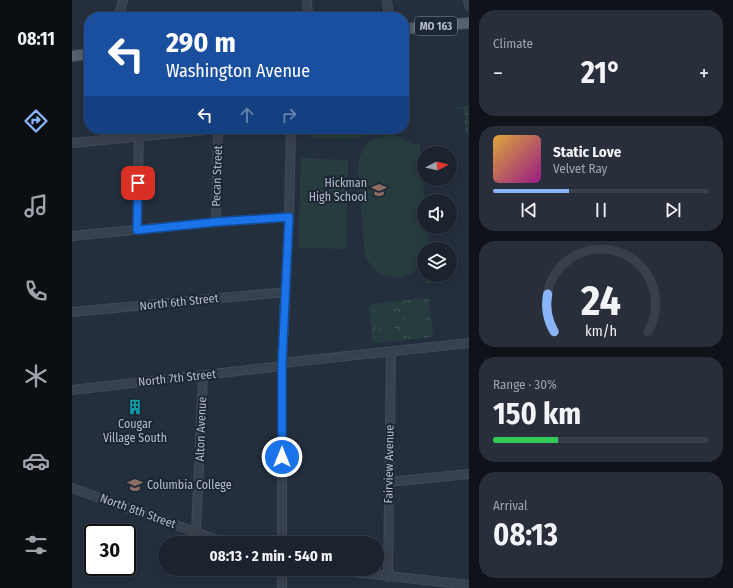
<!DOCTYPE html>
<meta charset="utf-8">
<style>
:root{--surface:#1b232e;--page:#282f3a;--text:#f1f3f6;--muted:#a0a4aa;--line:#39404a;--accent:#8ab4f8}
body{margin:0;font-family:"Fira Sans Condensed",sans-serif;background:var(--page);color:var(--text);height:100vh;display:flex;flex-direction:column;font-size:15px;white-space:nowrap}
*{box-sizing:border-box;margin:0}
p{font-size:13px;color:var(--muted)}
.icon{flex:none;width:22px;height:22px;fill:none;stroke:currentColor;stroke-width:2;stroke-linecap:round;stroke-linejoin:round}
.map{position:relative;flex:1;overflow:hidden}
.sheet{display:flex;flex-direction:column;gap:10px;padding:10px;background:#0f1319;width:264px}
.sheet>*{flex:none}
.top-card{position:absolute;left:12px;top:12px;width:325px;height:122px;border-radius:16px;box-shadow:0 2px 10px #0003,0 0 0 1px var(--line);background:#1a4fa0;color:#fff;overflow:hidden}
.needle{width:26px;rotate:83deg}
.controls{position:absolute;left:345px;top:146px;display:grid;gap:8px}
.controls a{display:grid;place-items:center;width:40px;height:40px;border-radius:50%;background:var(--surface);box-shadow:0 2px 10px #0003,0 0 0 1px var(--line);font-size:20px}
.speed{position:absolute;left:12px;top:524px;display:flex;gap:8px;font-size:20px;font-weight:700;text-align:center}
.speed>*{display:grid;place-content:center;width:52px;height:52px;border-radius:50%;background:var(--surface);box-shadow:0 2px 10px #0003,0 0 0 1px var(--line);line-height:1}
.speed .limit{border:2px solid #111;border-radius:6px;background:#fff;color:#111}
.pin{position:absolute;display:grid;place-items:center;width:34px;height:34px;color:#fff;margin:-17px;border-radius:8px;box-shadow:0 2px 6px #0006}
.me{position:absolute;width:44px;margin:-22px;rotate:0deg;stroke-linejoin:round;filter:drop-shadow(0 0 3px #0008)}
.turn{display:flex;align-items:center;gap:14px;height:84px;padding:0 16px;font-size:18px}
.turn .icon{width:52px;height:52px;stroke-width:2.5}
.turn b{display:block;font-size:28px;line-height:34px}
.lanes{display:flex;align-items:center;height:38px;padding:0 16px;background:#0003;justify-content:center;gap:20px;direction:ltr}
.lanes .off{opacity:.35}
.big{font-size:30px;font-weight:700;line-height:1.1}
.sheet .widget{flex:1;display:flex;flex-direction:column;justify-content:center;gap:6px;min-width:0;padding:0 14px;border-radius:16px;background:var(--page)}
.sheet .dial{align-items:center;gap:0}
.dial svg{height:104px;overflow:visible;fill:none;stroke:var(--line);stroke-width:7;stroke-linecap:round;text-anchor:middle}
.dial text{fill:var(--text);stroke:none}
.song{display:flex;align-items:center;gap:12px}
.cover{width:48px;height:48px;border-radius:6px;background:linear-gradient(135deg,hsl(40 70% 55%),hsl(310 70% 35%))}
.played{height:4px;border-radius:2px;background:linear-gradient(90deg,var(--accent) 35%,var(--line) 35%)}
.keys{display:flex;justify-content:space-around;direction:ltr}
.heat{display:flex;justify-content:space-between;align-items:center;font-size:22px;direction:ltr}
.charge{height:6px;border-radius:3px;background:linear-gradient(90deg,#34c759 30%,var(--line) 0)}
.trip{position:absolute;left:86px;top:536px;width:226px;height:40px;border-radius:20px;background:var(--surface);box-shadow:0 2px 10px #0003,0 0 0 1px var(--line);font-weight:700;line-height:40px;text-align:center}
main{display:flex;flex:1;min-height:0}
.tabs{display:flex;flex-direction:column;width:72px;justify-content:space-around;align-items:center;background:#0b0e12;color:var(--muted)}
.tabs .icon{width:28px;height:28px}
.tabs .current{color:var(--accent)}
.tabs b{font-size:18px;color:var(--text)}
.map>svg:first-child{display:block}
</style>
<main>
<nav class="tabs">
<b>08:11</b>
<svg class="icon current" aria-label="directions" viewBox="0 0 24 24"><path d="M12 3l9 9-9 9-9-9zM9 14v-3h6M13 9l2 2-2 2"/></svg>
<svg class="icon" aria-label="music" viewBox="0 0 24 24"><path d="M9 18V5l10-2v13"/><circle cx="6" cy="18" r="3"/><circle cx="16" cy="16" r="3"/></svg>
<svg class="icon" aria-label="phone" viewBox="0 0 24 24"><path d="M5 4h4l2 5-3 2q2 4 5 5l2-3 5 2v4C11 20 4 13 5 4z"/></svg>
<svg class="icon" aria-label="climate" viewBox="0 0 24 24"><path d="M12 3v18M4 7l16 10M4 17L20 7"/></svg>
<svg class="icon" aria-label="car" viewBox="0 0 24 24"><path d="M5 17H2v-5l4-1 3-4h7l3 4 3 1v5h-3M9 17h6M6 11h13"/><circle cx="7" cy="17" r="2"/><circle cx="17" cy="17" r="2"/></svg>
<svg class="icon" aria-label="filters" viewBox="0 0 24 24"><path d="M4 7h16M4 17h16"/><circle cx="9" cy="7" r="2"/><circle cx="15" cy="17" r="2"/></svg>
</nav>
<div class="map">
<svg width="397" height="588" viewBox="0 0 397 588">
<defs>
<pattern id="grass-dots" width="8" height="8" patternUnits="userSpaceOnUse"><rect width="8" height="8" fill="#263c3f"/><path d="M2 2h.1M6 6h.1" fill="none" stroke="#435659" stroke-width="1.8" stroke-linecap="round"/></pattern>
<pattern id="park-crowns" width="20" height="18" patternUnits="userSpaceOnUse"><rect width="20" height="18" fill="#263c3f"/><path d="M2 6a3 3 0 1 1 6 0M12 15a3 3 0 1 1 6 0" fill="none" stroke="#435659"/></pattern>
</defs>
<rect width="100%" height="100%" fill="#242f3e"/>
<!-- grass -->
<polygon fill="url(#grass-dots)" points="397,106 397,134 394,134 392,109 385,109 385,107"/>
<!-- park -->
<polygon fill="url(#park-crowns)" points="354,298 357,300 361,335 359,337 303,343 300,341 297,307 299,304"/>
<!-- pitch -->
<g fill="#263c3f">
<path d="M239,129H303C300,132 297,134 293,136C279,141 254,138 239,138Z"/>
<path d="M315,135C325,135 333,138 340,144H348L353,201H352V227H355L357,249H352V275H360V283H353L351,265C331,285 305,282 293,255L286,170C287,150 295,138 315,135Z"/>
<polygon points="229,158 276,160 274,249 226,248"/>
<polygon points="352,302 352,311 333,313 332,304"/>
<polygon points="321,305 322,314 303,316 302,307"/>
<polygon points="353,313 354,323 334,325 333,316"/>
<polygon points="323,317 324,326 304,328 303,319"/>
<polygon points="354,325 355,334 335,337 335,327"/>
<polygon points="324,328 325,338 305,340 304,331"/>
</g>
<g fill="none" stroke-linecap="round" stroke-linejoin="round">
<!-- minor casing -->
<g stroke="#414a57" stroke-width="10">
<g id="minor">
<polyline points="235,0 236,17"/>
<polyline points="315,0 317,17"/>
<polyline points="396,0 397,6"/>
<polyline points="47,17 51,0"/>
<polyline points="146,130 159,129"/>
<polyline points="0,143 146,129"/>
<polyline points="144,222 146,129"/>
<polyline points="65,230 67,129"/>
<polyline points="0,236 144,222 217,217"/>
<polyline points="0,312 214,292"/>
<polyline points="210,363 397,343"/>
<polyline points="0,390 210,366"/>
<polyline points="317,482 397,474"/>
<polyline points="0,488 154,543"/>
<polyline points="124,532 131,375"/>
<polyline points="210,543 210,363 217,217 219,129"/>
<polyline points="210,569 210,588"/>
<polyline points="254,569 397,585"/>
<polyline points="316,577 319,352"/>
</g>
</g>
<!-- major casing -->
<g stroke="#414a57" stroke-width="12">
<g id="major">
<polyline points="332,29 397,23"/>
<polyline points="0,56 17,54"/>
</g>
</g>
<!-- minor -->
<use href="#minor" stroke="#38414e" stroke-width="8"/>
<!-- major -->
<use href="#major" stroke="#56606e" stroke-width="10"/>
</g>
<g fill="none" stroke-linecap="round" stroke-linejoin="round">
<!-- route casing -->
<g stroke="#114b97" stroke-width="10">
<polyline id="route" points="66,183 65,230 144,222 217,217 210,363 210,457"/>
</g>
<!-- route -->
<use href="#route" stroke="#1a73e8" stroke-width="7"/>
</g>
<!-- icons -->
<defs>
<g id="school-bare" transform="scale(1.2)"><path d="M0-5L7-2L0 1L-7-2ZM-4 1L0 2.5L4 1V4Q0 6-4 4Z" fill="#8d6e63" stroke="#1d2633" stroke-width="2.5" paint-order="stroke"/></g>
<g id="building-bare" transform="scale(1.2)"><path d="M-4-6H4V6H1V3H-1V6H-4ZM-2.5-4.3h1.7v1.8h-1.7ZM.8-4.3h1.7v1.8H.8ZM-2.5-1h1.7V.8h-1.7ZM.8-1h1.7V.8H.8Z" fill="#0f9aa8" stroke="#1d2633" stroke-width="2.5" paint-order="stroke"/></g>
<g id="university-bare" transform="scale(1.2)"><path d="M0-5L7-2L0 1L-7-2ZM-4 1L0 2.5L4 1V4Q0 6-4 4Z" fill="#8d6e63" stroke="#1d2633" stroke-width="2.5" paint-order="stroke"/></g>
</defs>
<g fill-rule="evenodd">
<use href="#school-bare" x="307" y="190"/>
<use href="#building-bare" x="63" y="407"/>
<use href="#university-bare" x="63" y="485"/>
</g>
<g text-anchor="middle" dominant-baseline="central" stroke-width="4" stroke-linejoin="round" paint-order="stroke">
<!-- shield labels -->
<rect fill="#1d2633" stroke="#878f9c" stroke-width="1" x="343" y="17" width="42" height="18" rx="3"/>
<g font-size="11" font-weight="bold" fill="#b4bcc9">
<text x="364" y="26">MO 163</text>
</g>
<!-- street labels -->
<g font-size="12" fill="#b4bcc9" stroke="#1d2633">
<text transform="translate(145 176) rotate(-88)">Pecan Street</text>
<text transform="translate(107 302) rotate(-6)">North 6th Street</text>
<text transform="translate(105 378) rotate(-6)">North 7th Street</text>
<text transform="translate(129 429) rotate(-88)">Alton Avenue</text>
<text transform="translate(317 464) rotate(-89)">Fairview Avenue</text>
<text transform="translate(66 511) rotate(20)">North 8th Street</text>
</g>
<!-- poi labels -->
<g font-size="12" fill="#b4bcc9" stroke="#1d2633" text-anchor="end">
<text x="295" y="183">Hickman<tspan x="295" dy="14">High School</tspan></text>
<text x="63" y="424" text-anchor="middle">Cougar<tspan x="63" dy="14">Village South</tspan></text>
<text x="75" y="485" text-anchor="start">Columbia College</text>
</g>
</g>
</svg>
<div class="controls">
<a><svg class="needle" viewBox="-14 -14 28 28"><path d="M0-13l5 13h-10z" fill="#e53935"/><path d="M0 13l5-13h-10z" fill="#a0a4aa"/></svg></a>
<a><svg class="icon" aria-label="sound" viewBox="0 0 24 24"><path d="M4 9h4l5-4v14l-5-4H4zM17 9q2 3 0 6"/></svg></a>
<a><svg class="icon" aria-label="layers" viewBox="0 0 24 24"><path d="M12 4l9 5-9 5-9-5zM3 14l9 5 9-5"/></svg></a>
</div>
<div class="speed"><div class="limit">30</div></div>
<div class="pin" style="left:66px;top:183px;background:#d93025"><svg class="icon" aria-label="arrive" viewBox="0 0 24 24"><path d="M6 21V4h12l-3 4 3 4H6"/></svg></div>
<svg class="me" style="left:210px;top:457px" viewBox="-20 -20 40 40"><circle r="17" fill="#1a73e8" stroke="#fff" stroke-width="3"/><path d="M0-11L8 9 0 5-8 9z" fill="#fff"/></svg>
<div class="trip">08:13 · 2 min · 540 m</div>
<div class="top-card">
<div class="turn"><svg class="icon" aria-label="left" viewBox="0 0 24 24"><path d="M17 20v-9H6M10 6l-5 5 5 5"/></svg><div><b>290 m</b>Washington Avenue</div></div>
<div class="lanes"><svg class="icon" aria-label="left" viewBox="0 0 24 24"><path d="M17 20v-9H6M10 6l-5 5 5 5"/></svg><svg class="icon off" aria-label="ahead" viewBox="0 0 24 24"><path d="M12 20V5M6 11l6-6 6 6"/></svg><svg class="icon off" aria-label="right" viewBox="0 0 24 24"><path d="M7 20v-9h11M14 6l5 5-5 5"/></svg></div>
</div>
</div>
<section class="sheet">
<div class="widget"><p>Climate</p>
<div class="heat"><a>−</a><b class="big">21°</b><a>+</a></div>
</div>
<div class="widget">
<div class="song"><i class="cover"></i><div><b>Static Love</b><p>Velvet Ray</p></div></div>
<div class="played"></div>
<div class="keys"><svg class="icon" aria-label="previous" viewBox="0 0 24 24"><path d="M18 5L8 12l10 7zM5 5v14"/></svg><svg class="icon" aria-label="pause" viewBox="0 0 24 24"><path d="M8 5v14M16 5v14"/></svg><svg class="icon" aria-label="next" viewBox="0 0 24 24"><path d="M6 5l10 7-10 7zM19 5v14"/></svg></div>
</div>
<div class="widget dial"><svg viewBox="0 0 100 80">
<path d="M14 69A42 42 0 1 1 86 69"/>
<path d="M14 69A42 42 0 0 1 9 40" stroke="#8ab4f8"/>
<text x="50" y="56" font-size="32" font-weight="700">24</text>
<text x="50" y="72" font-size="11">km/h</text>
</svg></div>
<div class="widget"><p>Range · 30%</p><b class="big">150 km</b><div class="charge"></div></div>
<div class="widget"><p>Arrival</p><b class="big">08:13</b></div>
</section>
</main>
